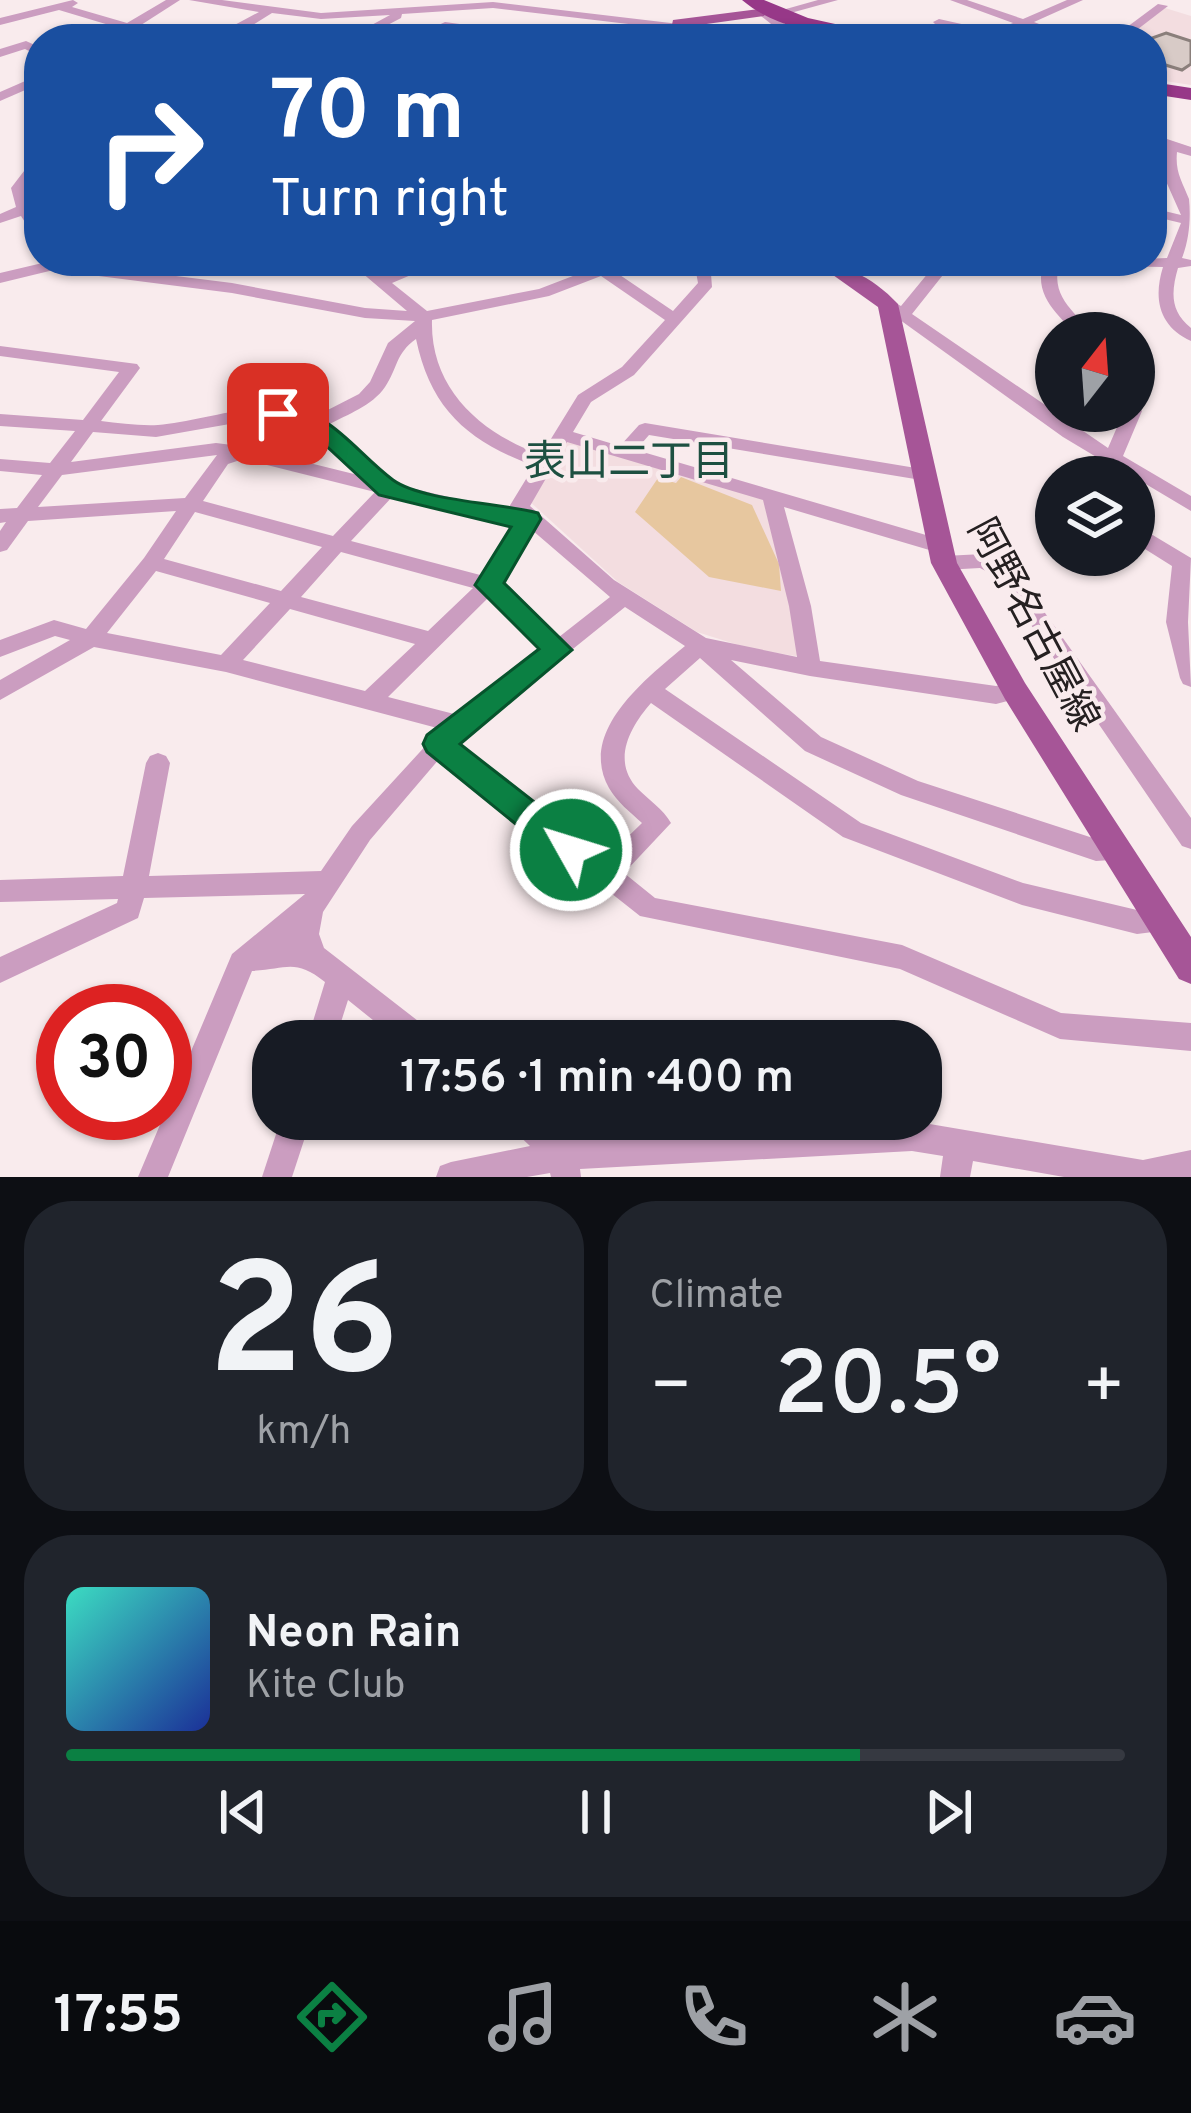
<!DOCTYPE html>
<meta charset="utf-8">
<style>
:root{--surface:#171b24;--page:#20242c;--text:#f1f3f6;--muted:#9ea1a6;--line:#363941;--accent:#0b8043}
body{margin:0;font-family:Overpass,"Noto Sans JP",sans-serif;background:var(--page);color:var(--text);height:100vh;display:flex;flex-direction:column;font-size:45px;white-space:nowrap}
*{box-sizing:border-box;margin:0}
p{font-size:39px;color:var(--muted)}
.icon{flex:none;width:66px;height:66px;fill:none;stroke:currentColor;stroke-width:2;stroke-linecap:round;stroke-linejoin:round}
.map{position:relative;height:1177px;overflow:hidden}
.details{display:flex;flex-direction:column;gap:24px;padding:24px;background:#0d0f14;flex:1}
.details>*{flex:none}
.hud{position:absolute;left:24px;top:24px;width:1143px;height:252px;border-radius:48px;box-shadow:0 3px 9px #0004;background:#1a4fa0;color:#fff;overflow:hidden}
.needle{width:78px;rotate:17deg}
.tools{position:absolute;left:1035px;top:312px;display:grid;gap:24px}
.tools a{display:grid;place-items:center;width:120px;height:120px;border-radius:50%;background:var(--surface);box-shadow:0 3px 9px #0004;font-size:60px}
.speed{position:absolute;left:36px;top:984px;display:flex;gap:24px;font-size:60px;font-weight:700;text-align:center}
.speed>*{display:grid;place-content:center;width:156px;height:156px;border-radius:50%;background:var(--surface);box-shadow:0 3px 9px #0004;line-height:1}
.speed .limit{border:18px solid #d22;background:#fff;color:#111}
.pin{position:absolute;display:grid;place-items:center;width:102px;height:102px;color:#fff;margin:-51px;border-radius:24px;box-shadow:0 6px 18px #0006}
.me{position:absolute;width:132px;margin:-66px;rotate:309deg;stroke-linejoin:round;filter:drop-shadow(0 0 9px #0008)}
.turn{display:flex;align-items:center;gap:42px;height:252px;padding:0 48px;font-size:54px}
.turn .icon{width:156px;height:156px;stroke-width:2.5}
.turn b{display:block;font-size:84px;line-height:102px}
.big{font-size:90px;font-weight:600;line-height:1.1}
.details .card{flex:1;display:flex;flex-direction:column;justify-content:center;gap:18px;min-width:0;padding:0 42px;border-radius:48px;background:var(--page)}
.details .dial{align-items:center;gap:0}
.dial b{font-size:156px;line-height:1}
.song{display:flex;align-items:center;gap:36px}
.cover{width:144px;height:144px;border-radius:18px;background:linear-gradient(135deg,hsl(170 70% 55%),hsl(230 70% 35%))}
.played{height:12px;border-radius:6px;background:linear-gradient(90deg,var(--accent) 75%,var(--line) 75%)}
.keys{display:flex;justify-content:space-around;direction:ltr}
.heat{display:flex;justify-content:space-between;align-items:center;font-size:66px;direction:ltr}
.details .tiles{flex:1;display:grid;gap:24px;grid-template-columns:1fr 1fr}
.card:last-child{grid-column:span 2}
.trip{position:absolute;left:252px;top:1020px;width:690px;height:120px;border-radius:48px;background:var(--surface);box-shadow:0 3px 9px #0004;font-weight:600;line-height:120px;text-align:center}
.dock{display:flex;height:192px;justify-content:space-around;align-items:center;background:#090b0e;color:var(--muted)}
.dock .icon{width:84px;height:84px}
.dock .current{color:var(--accent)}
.dock b{font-size:54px;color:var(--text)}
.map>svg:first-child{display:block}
</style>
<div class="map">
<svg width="1191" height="1177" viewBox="0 0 1191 1177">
<rect width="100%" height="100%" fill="#f9ebed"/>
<!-- built -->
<g fill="#f3dde0">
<polygon points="1165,8 1191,16 1191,85 1152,79 1152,39 1123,39"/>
<polygon points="561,439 763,498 801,652 796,656 751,649 697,632 618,582 527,499"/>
</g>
<!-- green -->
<polygon fill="#e7c79f" points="681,477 752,505 779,564 781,591 709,577 635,512 658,478 676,483"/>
<!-- building -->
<polygon fill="#d8cbc7" stroke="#8a7f7b" stroke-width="3" points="1166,33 1191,41 1191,64 1182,70 1162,64 1152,71 1152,38"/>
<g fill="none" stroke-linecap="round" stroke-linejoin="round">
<!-- minor -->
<g fill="#cb9dc0" fill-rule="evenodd">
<polygon points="73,0 78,3 72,7 127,23 166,0 180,0 141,25 216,35 259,12 189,0 222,0 321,13 493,2 679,24 685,27 679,30 493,8 402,14 401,18 361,39 346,39 390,15 321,19 272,13 230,39 195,39 131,31 118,39 104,39 119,28 59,10 0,25 0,18"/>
<polygon points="818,0 838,0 776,17 804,39 790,39 761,16"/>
<polygon points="950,0 967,0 1023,19 1067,0 1083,0 1034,22 1077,39 1059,39 1024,27 994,39 935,24 933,22 939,19 993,31 1013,23"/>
<polygon points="1158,4 1168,6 1125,39 1111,39"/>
<path d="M445,22L531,34L537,38C507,41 471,26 447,29C433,31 424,39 409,39Z"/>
<polygon points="26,41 39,47 39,56 25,49 0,57 0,49"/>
<polygon points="39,75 39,84 0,101 0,92"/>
<path d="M1152,134L1191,147V156L1177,152C1175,172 1182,181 1189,199C1191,219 1189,240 1182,258L1191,260V266L1178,268C1171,292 1170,311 1191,328V341C1159,326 1153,299 1163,267L1102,266L1094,261L1167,258L1181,223L1152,216V208L1181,215L1161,170L1164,147L1152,143Z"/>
<polygon points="39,157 39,170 25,188 29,202 39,199 39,208 32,211 39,221 39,238 34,236 21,216 0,223 0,214 16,207 11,188 34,158"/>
<path d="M51,261H83L88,265L232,283L365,308L407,311L348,261H366L383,275L421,261H444L392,283L427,311L539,289L591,269L581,261L604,264L635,261L614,271L673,311L698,283L694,261H710L712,287L634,375L591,402L573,432L620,446L639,425L645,423L928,470L931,474L921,480L649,435L636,450L943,540L946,545L943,550L936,552L784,507L811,606L820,661L996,686L1015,682L1023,685L1026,691L1023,697L996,704L810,676L731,660L821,737L918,781L1096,839L1126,843L1130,851L1126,859L1096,861L901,795L805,751L700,658L665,689L861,823L1023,883L1137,910L1169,914L1173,922L1169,930L1137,934L1022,905L843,837L651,703C630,727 611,761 638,789C649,800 663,809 671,823L624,873L655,898L902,945L1061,1013L1191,1023V1051L1060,1039L900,969L640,916L440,758L370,840L323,912L319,934L324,948L431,1031L435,1041H399L348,1000L335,1041H307L325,982C295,958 287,969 252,971L168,1177H138L232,954L305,894L144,898L138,918L0,983V957L117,903L118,899L0,902V880L123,876L146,763L150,756L158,753L166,756L170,763L149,876L321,871L352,826L441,729L226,672L94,647L0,700V680L70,640L55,636L0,657V640L54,620L86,629L144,558L176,511L28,521L7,550L0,552V531L6,522L0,523V509L17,508L42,475L0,471V459L50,463L75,431L0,426V414L83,420L119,372L0,356V346L137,364L140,368L101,421C119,423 139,426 158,425C203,422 275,393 316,416L359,394L370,382L388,343L415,321L365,318L232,293L83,274L70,266L0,283V273ZM601,276L665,320L622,367L578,395L541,455C481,433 430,389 432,320L549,296ZM416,339C431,410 468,441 534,466L509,507L512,512L394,484L328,425C348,414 372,406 385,387C398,368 395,354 416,339ZM296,420L301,423L240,446L216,443L71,462L93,432L156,437L241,422ZM313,431L362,476L261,451ZM567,442L763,500L789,606L797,657L706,638L614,580L530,506ZM217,455L185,498L38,507L62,475ZM243,459L375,492L333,536L203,501L228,464ZM393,496L507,525H515L484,576L351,541ZM195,512L322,547L281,591L164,559ZM532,530L610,597L559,637L500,583ZM341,552L473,588L428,631L301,597ZM156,571L270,603L221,655L107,633ZM489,597L544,648L458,715L388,697ZM625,607L685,646C647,678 577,731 609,788C617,802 630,812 642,823L605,859L455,744ZM290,609L415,644L365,691L243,660Z"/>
<polygon points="938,261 954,261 912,314 1108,448 1124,411 1139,407 1142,411 1123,456 1191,496 1191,511 1134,477 1124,474 1109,476 1103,461 1063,437 882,307 880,304 888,299 901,306"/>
<path d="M1044,261H1060C1049,295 1073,310 1092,333H1075C1054,311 1033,293 1044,261Z"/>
<polygon points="1134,514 1141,516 1151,534 1191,558 1188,622 1191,687 1183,684 1180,678 1166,622 1172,566 1137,544"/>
<polygon points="983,554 1013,568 1191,818 1191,849 1182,846 999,578 980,568 944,570 934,563 944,556"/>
<polygon points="281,1119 311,1119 292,1177 262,1177"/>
<polygon points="509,1119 546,1119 567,1139 912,1121 1143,1160 1191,1150 1191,1177 1064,1177 973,1161 970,1177 940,1177 943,1156 912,1151 580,1169 581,1177 551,1177 550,1173 527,1177 436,1177 440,1166 451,1162 530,1146 513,1130"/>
</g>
<!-- major -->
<g fill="#a65597" fill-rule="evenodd">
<polygon points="759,9 766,13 764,16 685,27 685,39 669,39 673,20"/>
<path d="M802,261C840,261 872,276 898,304L957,563L1025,683L1191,937V984L1179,979L1005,699L931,563L878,307L833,275Z"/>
</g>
<!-- highway -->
<g fill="#973888" fill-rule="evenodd">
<path d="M742,0H764L808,18L903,39C852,39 783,35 742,0Z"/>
<polygon points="1152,82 1191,88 1191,100 1152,94"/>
</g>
</g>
<!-- route -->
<path fill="#0b8043" stroke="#07532c" stroke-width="3" d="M278,407C330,408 354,451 393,480C422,501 502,503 538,513L541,519L504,583L572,650L460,744L583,840L588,850L583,860L571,864L560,860L427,752L423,744L427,735L539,649L475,585L511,527L379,495L308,429L294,421L269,419V409Z"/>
<g text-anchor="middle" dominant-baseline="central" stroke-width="9" stroke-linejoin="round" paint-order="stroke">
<!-- street labels -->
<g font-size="39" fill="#252021" stroke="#f9ebed">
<text transform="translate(1031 626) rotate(62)">阿野名古屋線</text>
</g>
<!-- neighbourhood labels -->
<g font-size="42" fill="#1d5041" stroke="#f9ebed">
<text x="629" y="464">表山二丁目</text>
</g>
</g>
</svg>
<div class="tools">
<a><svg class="needle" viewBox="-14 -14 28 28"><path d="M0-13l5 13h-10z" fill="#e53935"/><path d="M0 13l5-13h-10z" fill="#9ea1a6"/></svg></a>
<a><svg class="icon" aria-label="layers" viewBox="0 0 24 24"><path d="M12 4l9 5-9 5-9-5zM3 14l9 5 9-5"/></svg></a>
</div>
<div class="speed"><div class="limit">30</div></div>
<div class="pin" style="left:278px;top:414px;background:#d93025"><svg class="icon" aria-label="arrive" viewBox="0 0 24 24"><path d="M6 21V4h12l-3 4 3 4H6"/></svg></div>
<svg class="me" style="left:571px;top:850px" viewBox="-20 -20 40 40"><circle r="17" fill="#0b8043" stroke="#fff" stroke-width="3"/><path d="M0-11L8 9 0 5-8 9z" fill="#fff"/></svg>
<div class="trip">17:56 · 1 min · 400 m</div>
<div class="hud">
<div class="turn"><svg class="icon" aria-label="right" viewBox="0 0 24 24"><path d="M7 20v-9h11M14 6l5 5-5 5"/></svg><div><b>70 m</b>Turn right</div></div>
</div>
</div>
<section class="details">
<div class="tiles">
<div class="card dial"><b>26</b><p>km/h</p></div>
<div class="card"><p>Climate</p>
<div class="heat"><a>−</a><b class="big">20.5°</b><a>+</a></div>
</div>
<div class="card">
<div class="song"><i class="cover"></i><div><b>Neon Rain</b><p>Kite Club</p></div></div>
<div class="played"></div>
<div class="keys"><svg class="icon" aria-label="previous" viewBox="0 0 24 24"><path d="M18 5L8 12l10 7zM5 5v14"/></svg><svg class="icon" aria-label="pause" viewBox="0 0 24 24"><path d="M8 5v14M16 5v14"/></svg><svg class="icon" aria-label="next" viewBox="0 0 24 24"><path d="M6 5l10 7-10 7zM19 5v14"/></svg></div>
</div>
</div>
</section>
<nav class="dock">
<b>17:55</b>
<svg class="icon current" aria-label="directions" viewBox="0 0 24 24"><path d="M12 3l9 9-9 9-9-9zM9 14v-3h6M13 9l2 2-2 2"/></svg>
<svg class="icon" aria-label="music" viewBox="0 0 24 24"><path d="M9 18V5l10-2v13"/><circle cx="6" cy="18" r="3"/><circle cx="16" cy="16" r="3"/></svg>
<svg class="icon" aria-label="phone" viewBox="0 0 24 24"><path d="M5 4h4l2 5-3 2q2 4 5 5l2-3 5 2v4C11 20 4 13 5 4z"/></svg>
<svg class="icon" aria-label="climate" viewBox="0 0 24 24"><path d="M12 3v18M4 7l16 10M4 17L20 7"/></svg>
<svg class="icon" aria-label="car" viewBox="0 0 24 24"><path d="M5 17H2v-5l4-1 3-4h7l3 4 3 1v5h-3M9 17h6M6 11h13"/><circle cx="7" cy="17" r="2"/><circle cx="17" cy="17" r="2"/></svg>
</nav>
